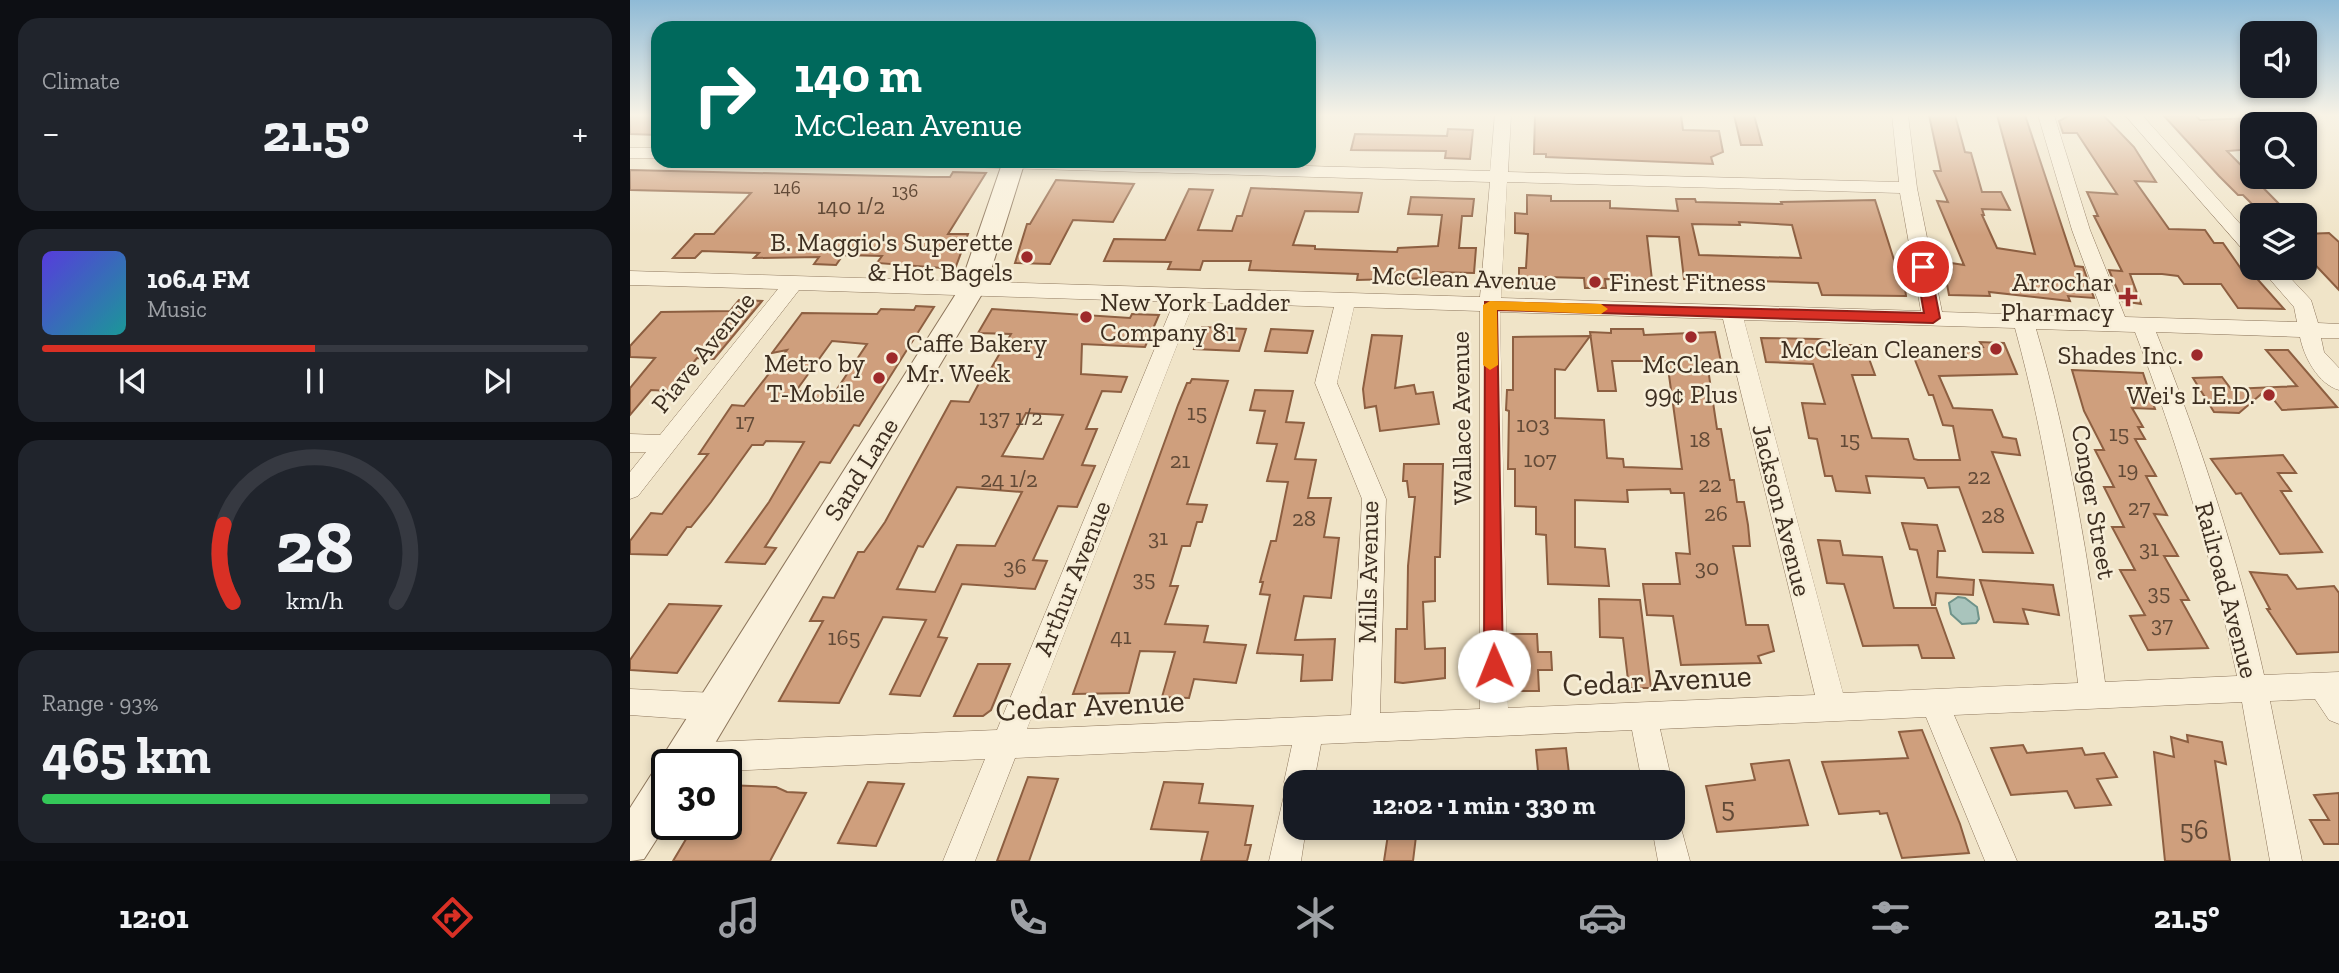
<!DOCTYPE html>
<meta charset="utf-8">
<style>
:root{--surface:#171b24;--page:#20242c;--text:#f1f3f6;--muted:#9ea1a6;--line:#363941;--accent:#d93025}
body{margin:0;font-family:"Zilla Slab",serif;background:var(--page);color:var(--text);height:100vh;display:flex;flex-direction:column;font-size:26px;white-space:nowrap}
*{box-sizing:border-box;margin:0}
p{font-size:23px;color:var(--muted)}
.icon{flex:none;width:38px;height:38px;fill:none;stroke:currentColor;stroke-width:2;stroke-linecap:round;stroke-linejoin:round}
.map{position:relative;flex:1;overflow:hidden}
.details{display:flex;flex-direction:column;gap:18px;padding:18px;background:#0d0f14;width:630px}
.details>*{flex:none}
.guide{position:absolute;left:21px;top:21px;width:665px;height:147px;border-radius:21px;box-shadow:0 4px 10px #0003;background:#00695c;color:#fff;overflow:hidden}
.controls{position:absolute;left:1610px;top:21px;display:grid;gap:14px}
.controls a{display:grid;place-items:center;width:77px;height:77px;border-radius:14px;background:var(--surface);box-shadow:0 4px 10px #0003;font-size:35px}
.speed{position:absolute;left:21px;top:749px;display:flex;gap:14px;font-size:35px;font-weight:700;text-align:center}
.speed>*{display:grid;place-content:center;width:91px;height:91px;border-radius:50%;background:var(--surface);box-shadow:0 4px 10px #0003;line-height:1}
.speed .limit{border:4px solid #111;border-radius:10px;background:#fff;color:#111}
.pin{position:absolute;display:grid;place-items:center;width:60px;height:60px;color:#fff;margin:-30px;border:4px solid #fff;border-radius:50%;box-shadow:0 2px 7px #0007}
.me{position:absolute;width:77px;margin:-38px;rotate:359deg;stroke-linejoin:round;filter:drop-shadow(0 0 5px #0008)}
.turn{display:flex;align-items:center;gap:24px;height:147px;padding:0 28px;font-size:32px}
.turn .icon{width:91px;height:91px;stroke-width:2.5}
.turn b{display:block;font-size:49px;line-height:60px}
.big{font-size:52px;font-weight:800;line-height:1.1}
.details .card{flex:1;display:flex;flex-direction:column;justify-content:center;gap:10px;min-width:0;padding:0 24px;border-radius:21px;background:var(--page)}
.details .dial{align-items:center;gap:0}
.dial svg{height:182px;overflow:visible;fill:none;stroke:var(--line);stroke-width:7;stroke-linecap:round;text-anchor:middle}
.dial text{fill:var(--text);stroke:none}
.song{display:flex;align-items:center;gap:21px}
.cover{width:84px;height:84px;border-radius:10px;background:linear-gradient(135deg,hsl(250 70% 55%),hsl(180 70% 35%))}
.played{height:7px;border-radius:4px;background:linear-gradient(90deg,var(--accent) 50%,var(--line) 50%)}
.keys{display:flex;justify-content:space-around;direction:ltr}
.heat{display:flex;justify-content:space-between;align-items:center;font-size:38px;direction:ltr}
.charge{height:10px;border-radius:5px;background:linear-gradient(90deg,#34c759 93%,var(--line) 0)}
.trip{position:absolute;left:653px;top:770px;width:402px;height:70px;border-radius:21px;background:var(--surface);box-shadow:0 4px 10px #0003;font-weight:800;line-height:70px;text-align:center}
.dock{display:flex;height:112px;justify-content:space-around;align-items:center;background:#090b0e;color:var(--muted)}
.dock .icon{width:49px;height:49px}
.dock .selected{color:var(--accent)}
.dock b{font-size:32px;color:var(--text)}
main{display:flex;flex:1;min-height:0}
.map>svg:first-child{display:block}
</style>
<main>
<section class="details">
<div class="card"><p>Climate</p>
<div class="heat"><a>−</a><b class="big">21.5°</b><a>+</a></div>
</div>
<div class="card">
<div class="song"><i class="cover"></i><div><b>106.4 FM</b><p>Music</p></div></div>
<div class="played"></div>
<div class="keys"><svg class="icon" aria-label="previous" viewBox="0 0 24 24"><path d="M18 5L8 12l10 7zM5 5v14"/></svg><svg class="icon" aria-label="pause" viewBox="0 0 24 24"><path d="M8 5v14M16 5v14"/></svg><svg class="icon" aria-label="next" viewBox="0 0 24 24"><path d="M6 5l10 7-10 7zM19 5v14"/></svg></div>
</div>
<div class="card dial"><svg viewBox="0 0 100 80">
<path d="M14 69A42 42 0 1 1 86 69"/>
<path d="M14 69A42 42 0 0 1 10 35" stroke="#d93025"/>
<text x="50" y="56" font-size="32" font-weight="700">28</text>
<text x="50" y="72" font-size="11">km/h</text>
</svg></div>
<div class="card"><p>Range · 93%</p><b class="big">465 km</b><div class="charge"></div></div>
</section>
<div class="map">
<svg width="1709" height="861" viewBox="0 0 1709 861">
<rect width="100%" height="100%" fill="#f0e4c8"/>
<!-- water -->
<polygon fill="#a9c4bc" stroke="#6f938a" stroke-width="2" points="1328,597 1335,598 1347,607 1349,619 1346,623 1332,624 1321,614 1319,603"/>
<!-- building -->
<g fill="#cf9f7d" stroke="#8d5f41" stroke-width="2" fill-rule="evenodd">
<polygon points="0,115 28,115 28,135 0,134"/>
<polygon points="905,115 1051,115 1053,130 1089,131 1093,152 1081,157 1083,164 916,157 916,154 904,154"/>
<polygon points="1104,115 1124,115 1132,145 1111,145"/>
<polygon points="1299,115 1325,115 1335,152 1341,153 1352,192 1371,192 1380,210 1352,209 1354,215 1352,215 1367,248 1405,254 1367,115 1395,115 1445,266 1453,267 1464,298 1438,296 1440,301 1359,292 1360,296 1319,295 1314,268 1322,269 1321,263 1334,265 1307,201 1318,202 1304,171 1311,171"/>
<polygon points="1440,115 1473,115 1504,147 1526,182 1505,181 1539,229 1575,230 1584,243 1593,243 1614,273 1622,273 1654,309 1608,308 1591,284 1554,284 1548,276 1532,274 1500,274 1511,304 1492,301 1479,270 1492,271 1464,216 1468,216 1457,192 1487,194 1447,133 1433,133 1429,121"/>
<polygon points="1565,115 1570,120 1622,118 1622,149 1597,151 1656,211 1629,211 1613,195 1608,195 1589,176 1534,116"/>
<polygon points="818,129 843,130 840,159 815,158 816,151 721,150 725,134 817,136"/>
<polygon points="0,170 300,177 320,177 323,172 356,173 318,234 338,234 325,269 247,263 252,256 213,255 206,265 184,264 189,257 124,258 129,253 72,251 65,258 43,258 65,234 84,234 121,193 0,190"/>
<polygon points="426,180 504,184 483,222 443,220 420,264 385,263 397,224 400,224"/>
<polygon points="621,188 732,193 728,212 675,211 663,245 685,246 685,249 767,252 768,248 808,246 812,215 778,214 781,197 844,199 842,216 832,216 829,248 846,248 844,273 803,272 802,278 727,280 728,274 619,270 621,261 573,261 570,270 538,269 541,262 474,261 484,239 535,240 559,189 583,190 568,230 602,231 607,216 612,216"/>
<path d="M897,195L921,196V201H980V208L1048,211L1046,199H1065L1066,202L1152,204L1151,202L1245,200L1265,263L1272,264L1276,296L1192,295L1188,283L1054,279L1049,237L1017,236L1022,280L975,279L976,288H955L954,278L916,277L917,287L889,286V268H896L898,234L885,233V213L897,214ZM1109,222L1162,225L1171,258L1069,255L1062,224L1110,225Z"/>
<polygon points="1699,233 1709,242 1709,290 1675,254 1675,234"/>
<polygon points="109,300 132,301 84,359 67,358 40,391 21,390 0,415 0,388 25,358 0,357 0,346 31,312 100,311"/>
<path d="M286,306L304,307L229,426L224,425L200,463L190,462L170,493L135,547L146,548L135,564L96,562L139,502L174,442L136,441L133,445H122L81,502L61,527H57L37,555L0,554V541L21,513L32,514L78,454H69L102,405L114,406L157,350L142,353L172,313L247,314L251,309L284,310ZM202,341L237,344L205,392L166,391Z"/>
<path d="M362,309L500,318L502,314L529,315L515,347L452,344L451,374L497,377L491,392L472,391L456,429H467L452,465L465,466L447,507L428,506L403,560L417,561L405,589L332,584L308,637L317,638L290,696L260,694L296,620L253,617L209,703L149,701L193,621H180L193,597L204,598L228,552H234L255,522L321,401L339,402L355,372H359L381,334L348,333ZM396,413L433,415L413,459L372,456ZM327,487L392,492L365,546L327,545L305,592L267,589L288,546L293,547Z"/>
<polygon points="572,327 596,328 616,329 609,351 564,349"/>
<polygon points="641,329 683,331 677,353 635,351"/>
<polygon points="981,329 1013,329 1014,335 1085,332 1091,362 1077,362 1087,429 1091,429 1100,480 1104,480 1107,502 1114,502 1118,525 1120,546 1103,546 1116,625 1138,625 1144,651 1128,656 1131,663 1051,665 1043,616 1017,615 1013,584 1050,584 1046,553 1060,554 1054,493 1041,493 1040,489 997,490 998,502 945,500 945,547 975,549 979,586 918,584 916,535 906,534 906,507 885,506 885,469 878,469 879,411 876,410 877,390 883,390 883,337 960,336 935,370 925,369 925,418 974,420 977,458 993,459 994,467 1052,469 1038,368 1030,368 1029,361 982,361 986,391 968,391 960,332 981,333"/>
<polygon points="742,335 772,336 765,388 784,385 786,394 803,392 809,424 750,431 746,406 735,408 733,389"/>
<polygon points="1131,338 1189,339 1196,340 1197,345 1234,345 1245,375 1222,375 1242,438 1278,439 1284,459 1288,460 1330,460 1323,426 1313,425 1303,395 1299,395 1281,350 1353,347 1350,342 1374,343 1387,374 1309,376 1323,408 1362,410 1373,437 1386,439 1390,455 1362,452 1403,553 1353,552 1329,487 1298,488 1294,478 1236,476 1240,493 1206,491 1202,476 1195,476 1187,439 1179,438 1172,403 1195,404 1183,364 1136,362"/>
<polygon points="1636,350 1658,350 1707,407 1652,410 1636,390 1609,413 1584,412 1563,378 1592,377 1601,389 1667,386"/>
<polygon points="1442,370 1513,373 1525,409 1502,408 1513,427 1508,427 1515,439 1505,439 1526,476 1516,476 1537,515 1524,514 1548,556 1534,556 1559,600 1551,600 1578,648 1518,650 1500,616 1515,615 1490,570 1505,570 1482,527 1494,527 1474,487 1484,487 1465,450 1474,450 1454,411"/>
<polygon points="562,379 598,381 557,504 577,505 572,522 567,522 560,546 552,546 540,586 548,586 535,624 578,626 574,642 616,645 606,683 564,679 559,698 532,697 545,652 510,651 499,693 443,694 548,405 557,383 560,383"/>
<polygon points="625,390 663,391 656,422 674,423 665,459 686,460 678,498 701,498 694,537 709,538 701,598 674,596 665,640 705,639 702,680 671,681 673,655 627,653 640,595 630,594 633,582 630,582 641,541 646,541 658,482 637,481 647,444 627,443 635,411 620,410"/>
<polygon points="1653,455 1666,473 1648,473 1661,491 1651,491 1692,552 1650,554 1611,493 1606,494 1581,459"/>
<polygon points="774,464 813,464 810,557 805,557 805,601 793,602 795,649 815,648 815,678 773,683 765,682 766,629 777,629 778,566 785,497 779,497 777,481 773,481"/>
<polygon points="1272,523 1307,525 1315,551 1308,551 1307,577 1344,580 1343,595 1306,593 1305,605 1302,605 1287,550 1280,549"/>
<polygon points="1188,540 1210,541 1213,555 1252,557 1264,608 1306,608 1324,658 1292,658 1288,645 1233,646 1214,584 1197,583"/>
<polygon points="1620,572 1657,575 1667,589 1704,586 1709,593 1709,652 1667,654 1637,609 1640,609"/>
<polygon points="1350,580 1423,585 1429,615 1393,609 1398,624 1364,622"/>
<polygon points="969,599 1010,600 1021,688 999,688 993,638 970,637"/>
<polygon points="39,604 91,606 47,673 0,670 0,660"/>
<polygon points="880,634 907,634 908,652 921,652 922,670 908,670 909,691 882,691"/>
<polygon points="348,664 380,664 361,710 353,716 324,716"/>
<polygon points="1292,730 1330,824 1339,853 1272,858 1257,813 1250,814 1249,811 1209,814 1192,762 1278,758 1269,732"/>
<polygon points="1557,735 1592,742 1596,764 1585,761 1600,861 1535,861 1524,752 1544,757 1541,737 1558,742"/>
<polygon points="1393,745 1397,753 1452,748 1455,755 1474,753 1487,777 1467,779 1481,805 1445,808 1437,791 1381,795 1361,748"/>
<polygon points="936,748 940,782 909,782 906,750"/>
<polygon points="1159,760 1178,825 1087,832 1076,786 1125,780 1121,764"/>
<polygon points="398,777 428,779 399,861 367,861"/>
<polygon points="238,782 274,784 246,846 208,843"/>
<polygon points="534,782 573,784 569,803 623,806 615,845 621,845 617,861 571,861 578,832 521,829"/>
<polygon points="96,785 146,787 157,792 176,793 140,861 43,861 65,824 96,824"/>
<polygon points="1709,793 1709,844 1694,844 1680,820 1699,820 1684,795"/>
<polygon points="759,828 787,828 783,861 754,861"/>
</g>
<g fill="none" stroke-linecap="round" stroke-linejoin="round">
<!-- minor casing -->
<g stroke="#8d765c" stroke-width="1">
<g id="minor">
<path d="M865,115H881L878,172L1269,182L1262,115H1278L1287,188L1312,312L1474,317L1442,230L1408,115H1424L1460,230L1495,317L1667,322L1664,307L1630,268H1651L1681,300L1688,323L1709,324V338H1691L1694,352L1709,368V390C1688,384 1674,357 1670,337L1526,332C1571,444 1608,558 1634,675L1709,672V724L1699,720L1685,699L1640,701L1672,861H1640L1612,702L1324,715L1387,861H1355L1296,717L1030,729L1042,782H1012L1002,730L691,744L684,782H665V828H676L671,861H639L654,795L660,793L654,782L662,745L385,758L345,861H313L355,759L96,771V765H42L39,758L44,748L54,743L367,730L544,302L169,290L8,496L0,499V472L16,452H0V434L30,435L148,289L0,285V271L850,297L860,182L302,166L293,161H491L860,171ZM877,182L1270,193L1291,311L871,298ZM564,302L704,307L685,383L732,499L721,715L397,729ZM724,307L850,311V709L750,713L756,499L707,383ZM870,312L1093,319L1185,695L878,708ZM1114,320L1385,328C1417,445 1434,563 1448,683L1213,693ZM1406,329L1505,332C1548,444 1582,559 1607,676L1475,682C1459,563 1440,445 1406,329Z"/>
<polygon points="1495,115 1512,115 1622,237 1622,254 1615,252"/>
<rect x="0" y="148" width="28" height="10"/>
<polygon points="0,689 85,693 95,697 99,707 95,717 85,721 0,715"/>
<polygon points="1043,815 1048,817 1060,861 1028,861 1022,828 1043,828"/>
</g>
</g>
<!-- tertiary casing -->
<g stroke="#8d765c" stroke-width="2">
<polygon id="tertiary" points="373,161 395,161 355,289 72,765 37,765 37,823 14,859 0,861 0,808 23,772 32,768 31,765 36,751 329,289"/>
</g>
<!-- minor -->
<use href="#minor" fill="#faf1dc" fill-rule="evenodd"/>
<!-- tertiary -->
<use href="#tertiary" fill="#faf1dc" fill-rule="evenodd"/>
</g>
<!-- sky -->
<linearGradient id="sky" x2="0" y2="1"><stop stop-color="#8fbad6"/><stop offset="0.49" stop-color="#f8f3e6"/><stop offset="1" stop-color="#f8f3e6" stop-opacity="0"/></linearGradient>
<rect width="1709" height="235" fill="url(#sky)"/>
<!-- route -->
<polygon fill="#d93025" stroke="#8d1f18" stroke-width="2" points="1293,262 1300,267 1310,318 1303,323 867,310 873,666 870,673 864,675 857,673 854,666 855,302 1294,313 1286,267"/>
<!-- slow -->
<polygon fill="#f59e0b" points="860,301 971,304 978,309 971,314 867,310 868,365 860,370 853,365 853,305"/>
<!-- markers -->
<g fill="#9e2a2b" stroke="#f7eed8" stroke-width="2.5">
<circle cx="397" cy="257" r="7"/>
<circle cx="965" cy="282" r="7"/>
<path d="M1494.5 286.5h7v7h7v7h-7v7h-7v-7h-7v-7h7z"/>
<circle cx="456" cy="317" r="7"/>
<circle cx="1061" cy="337" r="7"/>
<circle cx="1366" cy="349" r="7"/>
<circle cx="1567" cy="355" r="7"/>
<circle cx="262" cy="358" r="7"/>
<circle cx="249" cy="378" r="7"/>
<circle cx="1639" cy="395" r="7"/>
</g>
<g text-anchor="middle" dominant-baseline="central" stroke-width="5" stroke-linejoin="round" paint-order="stroke">
<!-- far-number labels -->
<g font-size="19" fill="#624a37">
<text x="157" y="187">146</text>
<text x="275" y="190">136</text>
</g>
<!-- number labels -->
<g font-size="23" fill="#624a37">
<text x="221" y="206">140 1/2</text>
<text x="567" y="412">15</text>
<text x="381" y="417">137 1/2</text>
<text x="115" y="421">17</text>
<text x="903" y="424">103</text>
<text x="1489" y="433">15</text>
<text x="1070" y="439">18</text>
<text x="1220" y="439">15</text>
<text x="910" y="459">107</text>
<text x="550" y="460">21</text>
<text x="1498" y="469">19</text>
<text x="1349" y="476">22</text>
<text x="379" y="479">24 1/2</text>
<text x="1080" y="484">22</text>
<text x="1509" y="507">27</text>
<text x="1086" y="513">26</text>
<text x="1363" y="515">28</text>
<text x="674" y="518">28</text>
<text x="528" y="537">31</text>
<text x="1519" y="548">31</text>
<text x="385" y="566">36</text>
<text x="1077" y="567">30</text>
<text x="514" y="578">35</text>
<text x="1529" y="592">35</text>
<text x="1532" y="624">37</text>
<text x="491" y="636">41</text>
<text x="214" y="637">165</text>
</g>
<!-- poi labels -->
<g font-size="26" fill="#3d2e20" stroke="#f7eed8" text-anchor="end">
<text x="383" y="242">B. Maggio's Superette<tspan x="383" dy="30">&amp; Hot Bagels</tspan></text>
<text x="979" y="282" text-anchor="start">Finest Fitness</text>
<text x="1484" y="282">Arrochar<tspan x="1484" dy="30">Pharmacy</tspan></text>
<text x="470" y="302" text-anchor="start">New York Ladder<tspan x="470" dy="30">Company 81</tspan></text>
<text x="276" y="343" text-anchor="start">Caffe Bakery<tspan x="276" dy="30">Mr. Week</tspan></text>
<text x="1352" y="349">McClean Cleaners</text>
<text x="1553" y="355">Shades Inc.</text>
<text x="235" y="363">Metro by<tspan x="235" dy="30">T-Mobile</tspan></text>
<text x="1061" y="364" text-anchor="middle">McClean<tspan x="1061" dy="30">99¢ Plus</tspan></text>
<text x="1625" y="395">Wei's L.E.D.</text>
</g>
<!-- street labels -->
<g font-size="26" fill="#3d2e20" stroke="#f7eed8">
<text transform="translate(834 278) rotate(2)">McClean Avenue</text>
<text transform="translate(73 352) rotate(-51)">Piave Avenue</text>
<text transform="translate(831 418) rotate(-91)">Wallace Avenue</text>
<text transform="translate(231 469) rotate(-58)">Sand Lane</text>
<text transform="translate(1464 502) rotate(80)">Conger Street</text>
<text transform="translate(1152 510) rotate(76)">Jackson Avenue</text>
<text transform="translate(738 572) rotate(-89)">Mills Avenue</text>
<text transform="translate(442 578) rotate(-68)">Arthur Avenue</text>
<text transform="translate(1597 590) rotate(75)">Railroad Avenue</text>
</g>
<!-- near-number labels -->
<g font-size="28" fill="#624a37">
<text x="1098" y="807">5</text>
<text x="1564" y="829">56</text>
</g>
<!-- near-street labels -->
<g font-size="32" fill="#3d2e20" stroke="#f7eed8">
<text transform="translate(1027 680) rotate(-3)">Cedar Avenue</text>
<text transform="translate(460 705) rotate(-3)">Cedar Avenue</text>
</g>
</g>
</svg>
<div class="controls">
<a><svg class="icon" aria-label="sound" viewBox="0 0 24 24"><path d="M4 9h4l5-4v14l-5-4H4zM17 9q2 3 0 6"/></svg></a>
<a><svg class="icon" aria-label="search" viewBox="0 0 24 24"><circle cx="10" cy="10" r="6"/><path d="M15 15l6 6"/></svg></a>
<a><svg class="icon" aria-label="layers" viewBox="0 0 24 24"><path d="M12 4l9 5-9 5-9-5zM3 14l9 5 9-5"/></svg></a>
</div>
<div class="speed"><div class="limit">30</div></div>
<div class="pin" style="left:1293px;top:267px;background:#d93025"><svg class="icon" aria-label="arrive" viewBox="0 0 24 24"><path d="M6 21V4h12l-3 4 3 4H6"/></svg></div>
<svg class="me" style="left:864px;top:666px" viewBox="-20 -20 40 40"><circle r="19" fill="#fff"/><path d="M0-13L10 11 0 6-10 11z" fill="#d93025"/></svg>
<div class="trip">12:02 · 1 min · 330 m</div>
<div class="guide">
<div class="turn"><svg class="icon" aria-label="right" viewBox="0 0 24 24"><path d="M7 20v-9h11M14 6l5 5-5 5"/></svg><div><b>140 m</b>McClean Avenue</div></div>
</div>
</div>
</main>
<nav class="dock">
<b>12:01</b>
<svg class="icon selected" aria-label="directions" viewBox="0 0 24 24"><path d="M12 3l9 9-9 9-9-9zM9 14v-3h6M13 9l2 2-2 2"/></svg>
<svg class="icon" aria-label="music" viewBox="0 0 24 24"><path d="M9 18V5l10-2v13"/><circle cx="6" cy="18" r="3"/><circle cx="16" cy="16" r="3"/></svg>
<svg class="icon" aria-label="phone" viewBox="0 0 24 24"><path d="M5 4h4l2 5-3 2q2 4 5 5l2-3 5 2v4C11 20 4 13 5 4z"/></svg>
<svg class="icon" aria-label="climate" viewBox="0 0 24 24"><path d="M12 3v18M4 7l16 10M4 17L20 7"/></svg>
<svg class="icon" aria-label="car" viewBox="0 0 24 24"><path d="M5 17H2v-5l4-1 3-4h7l3 4 3 1v5h-3M9 17h6M6 11h13"/><circle cx="7" cy="17" r="2"/><circle cx="17" cy="17" r="2"/></svg>
<svg class="icon" aria-label="filters" viewBox="0 0 24 24"><path d="M4 7h16M4 17h16"/><circle cx="9" cy="7" r="2"/><circle cx="15" cy="17" r="2"/></svg>
<b>21.5°</b>
</nav>
